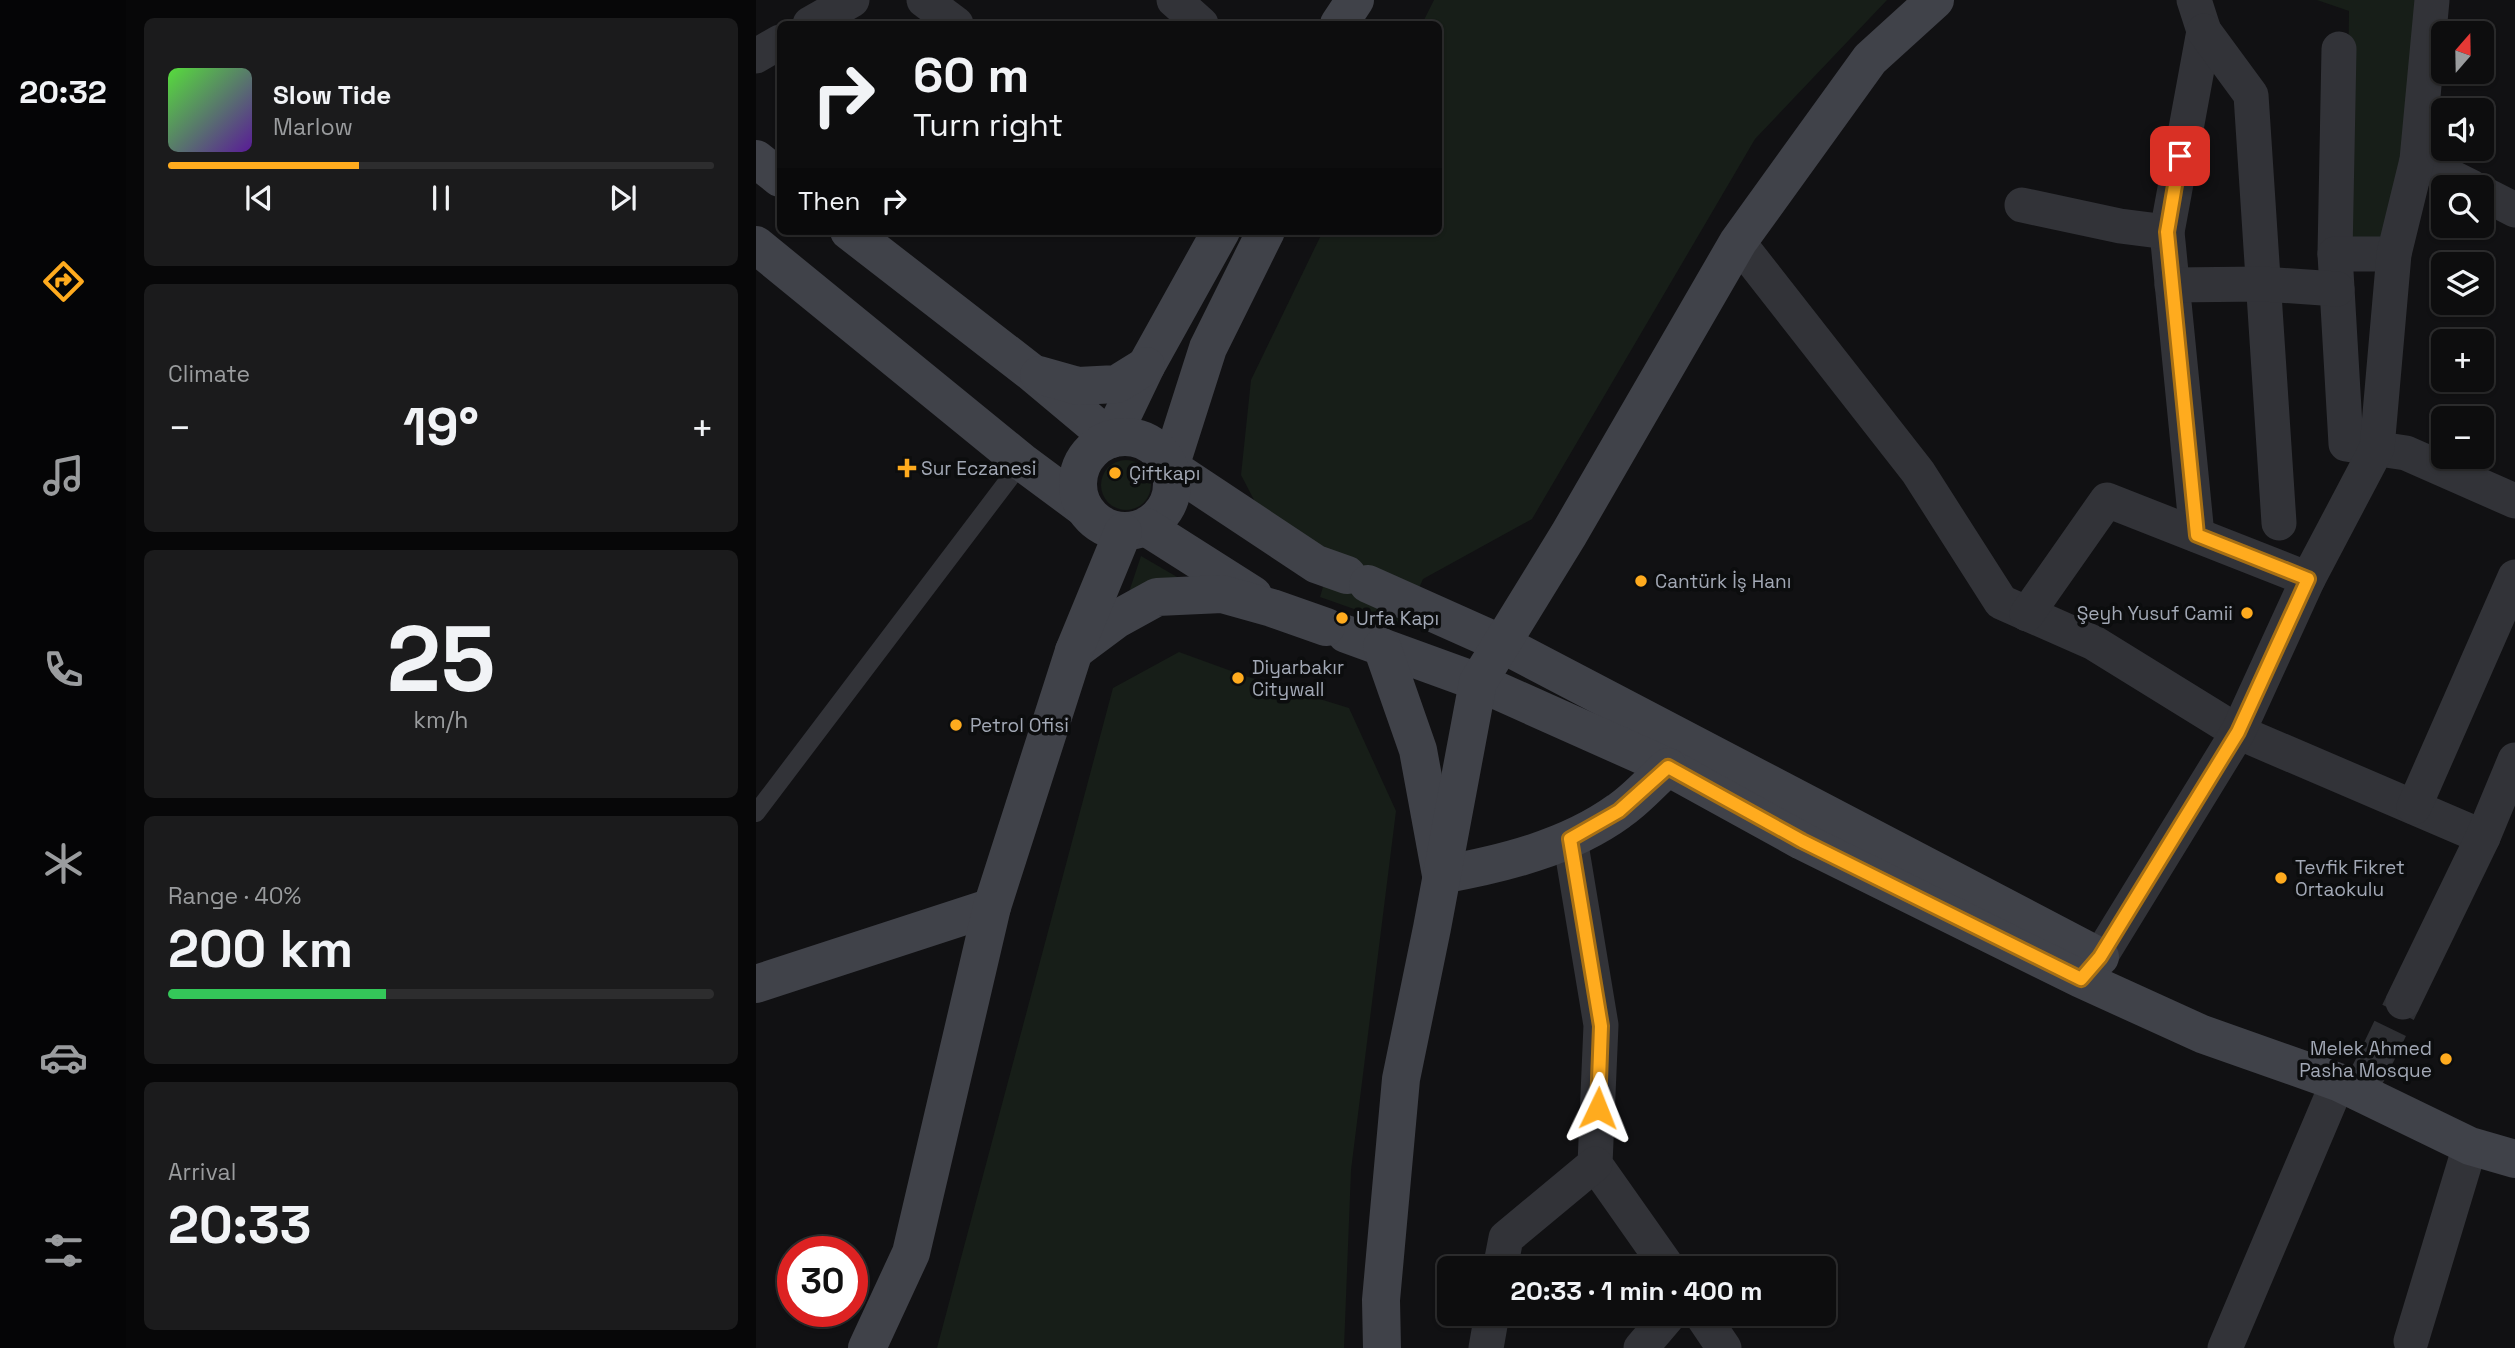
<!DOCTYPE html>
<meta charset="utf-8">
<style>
:root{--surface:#0d0d0e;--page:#1b1b1c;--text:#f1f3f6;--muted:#9a9c9e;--line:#2d2d2e;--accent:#ffab1e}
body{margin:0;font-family:"Space Grotesk",sans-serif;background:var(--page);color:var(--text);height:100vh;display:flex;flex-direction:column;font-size:26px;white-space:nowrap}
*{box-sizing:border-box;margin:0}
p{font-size:23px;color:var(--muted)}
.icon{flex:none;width:38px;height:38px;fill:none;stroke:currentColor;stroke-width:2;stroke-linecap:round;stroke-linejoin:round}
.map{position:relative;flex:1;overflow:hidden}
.side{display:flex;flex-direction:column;gap:18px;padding:18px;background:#070708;width:630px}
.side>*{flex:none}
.top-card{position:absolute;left:21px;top:21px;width:665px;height:214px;border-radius:10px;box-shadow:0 2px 5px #0004,0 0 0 2px var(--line);background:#0d0d0e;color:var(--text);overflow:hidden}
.needle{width:46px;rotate:20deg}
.buttons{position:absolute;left:1675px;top:21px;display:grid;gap:14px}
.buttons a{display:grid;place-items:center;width:63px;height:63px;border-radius:10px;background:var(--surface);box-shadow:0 2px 5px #0004,0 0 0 2px var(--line);font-size:35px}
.speed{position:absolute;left:21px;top:1236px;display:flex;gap:14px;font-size:35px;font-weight:700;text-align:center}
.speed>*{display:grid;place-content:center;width:91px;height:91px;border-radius:50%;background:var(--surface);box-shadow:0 2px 5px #0004,0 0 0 2px var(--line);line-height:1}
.speed .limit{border:10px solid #d22;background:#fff;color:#111}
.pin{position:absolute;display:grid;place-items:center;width:60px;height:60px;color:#fff;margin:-30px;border-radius:14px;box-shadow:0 4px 10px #0006}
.me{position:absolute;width:77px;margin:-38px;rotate:2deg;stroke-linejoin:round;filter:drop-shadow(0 0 5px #0008)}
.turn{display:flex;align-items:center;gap:24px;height:147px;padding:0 21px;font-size:32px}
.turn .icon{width:91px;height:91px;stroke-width:2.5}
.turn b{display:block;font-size:49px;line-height:60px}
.then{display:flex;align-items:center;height:66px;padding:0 21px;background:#0003;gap:14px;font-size:26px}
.big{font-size:52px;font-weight:700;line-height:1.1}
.side .widget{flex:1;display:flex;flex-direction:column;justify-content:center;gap:10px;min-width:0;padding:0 24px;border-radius:10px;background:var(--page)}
.side .dial{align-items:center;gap:0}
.dial b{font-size:91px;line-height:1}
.song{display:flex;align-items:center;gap:21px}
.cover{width:84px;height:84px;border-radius:10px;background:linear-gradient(135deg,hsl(110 70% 55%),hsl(270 70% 35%))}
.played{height:7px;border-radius:4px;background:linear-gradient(90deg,var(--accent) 35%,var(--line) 35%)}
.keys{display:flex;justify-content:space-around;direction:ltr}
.heat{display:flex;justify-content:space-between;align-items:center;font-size:38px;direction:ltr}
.charge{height:10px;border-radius:5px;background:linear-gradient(90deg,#34c759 40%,var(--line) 0)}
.trip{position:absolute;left:681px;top:1256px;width:399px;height:70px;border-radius:10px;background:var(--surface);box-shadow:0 2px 5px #0004,0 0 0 2px var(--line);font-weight:700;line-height:70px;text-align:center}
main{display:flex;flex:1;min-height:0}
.dock{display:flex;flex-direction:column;width:126px;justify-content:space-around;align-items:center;background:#050506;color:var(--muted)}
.dock .icon{width:49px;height:49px}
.dock .on{color:var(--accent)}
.dock b{font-size:32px;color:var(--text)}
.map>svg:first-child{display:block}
</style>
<main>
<nav class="dock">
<b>20:32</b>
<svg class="icon on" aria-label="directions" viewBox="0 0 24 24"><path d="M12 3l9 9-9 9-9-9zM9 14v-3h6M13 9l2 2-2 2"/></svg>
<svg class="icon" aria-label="music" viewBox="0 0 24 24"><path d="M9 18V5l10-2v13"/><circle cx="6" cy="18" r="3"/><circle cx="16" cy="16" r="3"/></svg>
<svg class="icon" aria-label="phone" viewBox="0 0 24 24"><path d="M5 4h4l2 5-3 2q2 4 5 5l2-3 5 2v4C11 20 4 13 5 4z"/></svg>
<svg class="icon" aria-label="climate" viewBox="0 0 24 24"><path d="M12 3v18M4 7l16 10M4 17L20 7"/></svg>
<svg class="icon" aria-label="car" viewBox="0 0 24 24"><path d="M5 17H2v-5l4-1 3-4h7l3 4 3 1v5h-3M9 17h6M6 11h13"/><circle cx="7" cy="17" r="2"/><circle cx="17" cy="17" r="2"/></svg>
<svg class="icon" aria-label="filters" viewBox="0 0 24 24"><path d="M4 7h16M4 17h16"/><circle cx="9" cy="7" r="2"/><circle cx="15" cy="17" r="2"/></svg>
</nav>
<section class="side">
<div class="widget">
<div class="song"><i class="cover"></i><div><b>Slow Tide</b><p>Marlow</p></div></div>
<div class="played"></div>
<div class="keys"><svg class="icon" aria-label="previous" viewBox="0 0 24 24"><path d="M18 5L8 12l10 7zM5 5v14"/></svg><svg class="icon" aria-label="pause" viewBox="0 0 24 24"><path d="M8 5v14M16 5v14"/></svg><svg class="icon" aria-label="next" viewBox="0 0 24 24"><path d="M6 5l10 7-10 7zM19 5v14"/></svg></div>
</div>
<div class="widget"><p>Climate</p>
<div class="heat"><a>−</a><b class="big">19°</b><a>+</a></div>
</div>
<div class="widget dial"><b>25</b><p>km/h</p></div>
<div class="widget"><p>Range · 40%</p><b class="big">200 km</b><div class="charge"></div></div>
<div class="widget"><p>Arrival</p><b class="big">20:33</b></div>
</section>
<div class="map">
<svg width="1759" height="1348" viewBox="0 0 1759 1348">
<rect width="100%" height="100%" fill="#111113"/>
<!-- green -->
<g fill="#171e18">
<polygon points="678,0 1131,0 999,139 776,519 667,579 646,626 564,597 569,580 507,517 485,475 495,380 567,231 682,231 682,24 666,24"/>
<polygon points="1561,0 1661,0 1648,163 1628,242 1590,239 1593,11"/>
<circle cx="370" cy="485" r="25"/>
<polygon points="385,556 428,581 373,592"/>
<polygon points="423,652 489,676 593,708 640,811 595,1170 588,1348 181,1348 357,688"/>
</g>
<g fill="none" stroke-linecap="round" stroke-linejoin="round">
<!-- street-tunnel -->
<polyline stroke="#2e2f33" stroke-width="35" stroke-dasharray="35 18" stroke-linecap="butt" points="1619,1060 1647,1002"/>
<!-- lane -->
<polyline stroke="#323338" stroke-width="18" points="0,813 266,462"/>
<!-- street -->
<g stroke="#323338" stroke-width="35">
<polyline points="168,0 200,24"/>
<polyline points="418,0 445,24"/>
<polyline points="1438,0 1448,31 1411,232 1441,535"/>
<polyline points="54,24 96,0"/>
<polyline points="1448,31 1495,95 1523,523"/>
<polyline points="0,56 24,42"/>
<polyline points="1661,160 1715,187"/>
<polyline points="1726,193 1759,210"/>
<polyline points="1266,205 1364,226 1411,232"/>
<polyline points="982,242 1162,472 1245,602 1338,643 1482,732 1727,837"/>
<polyline points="1579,254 1583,49"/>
<polyline points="1638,254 1579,254 1590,444 1650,453 1759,501"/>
<polyline points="1416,285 1507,284 1581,289"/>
<polyline points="1271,614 1351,500 1552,579"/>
<polyline points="1658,807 1759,577"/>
<polyline points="814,839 845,1025 839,1164 913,1269"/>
<polyline points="1326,978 1344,957 1482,732 1552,579 1621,448 1638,254 1661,160 1676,0"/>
<polyline points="1647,1002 1727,837 1759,760"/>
<polyline points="1602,1093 1619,1060"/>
<polyline points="744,1269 750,1238 839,1164"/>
<polyline points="945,1314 968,1348"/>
<polyline points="1655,1341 1714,1146"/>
<polyline points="730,1348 736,1314"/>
<polyline points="885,1348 914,1314"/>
<polyline points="1469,1348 1582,1082"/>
</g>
<!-- secondary -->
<g stroke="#404249" stroke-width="38">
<polyline points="583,24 599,0"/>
<polyline points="0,159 24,178"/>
<polyline points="93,231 275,372 355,439 390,366 465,231"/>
<polyline points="510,231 452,348 414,467 560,564 591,575"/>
<polyline points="0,245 266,462 328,508"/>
<polyline points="283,375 322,386 361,384 390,366"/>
<circle cx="369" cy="484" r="47"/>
<polyline points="390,527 497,595"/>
<polyline points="612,584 744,643 1344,957"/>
<polyline points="590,634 722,682 912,767 1046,841 1325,979 1446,1034 1582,1082 1714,1146 1759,1159"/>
<path d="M626,647L662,750L685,875C746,864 812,848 863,811C881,799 896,781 912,767"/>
<polyline points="318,651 361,619 401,597 466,594 516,608 570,627"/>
<polyline points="0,984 236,907"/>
<polyline points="111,1348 155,1253 236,907 318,651 367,532"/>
<polyline points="626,1348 625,1300 645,1079 676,928 722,682 813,534 982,242 1114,59 1179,0"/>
</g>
</g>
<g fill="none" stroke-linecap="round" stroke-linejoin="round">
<!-- route casing -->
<g stroke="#a66f14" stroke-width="18">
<polyline id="route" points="842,1108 845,1026 814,839 863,811 912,767 1046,841 1325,979 1344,957 1482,732 1552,579 1441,535 1411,232 1424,156"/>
</g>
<!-- route -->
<use href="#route" stroke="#ffab1e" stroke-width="12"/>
</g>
<!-- markers -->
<g fill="#ffab1e" stroke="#0c0d0e" stroke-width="2.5">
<path d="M147.5 457.5h7v7h7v7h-7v7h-7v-7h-7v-7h7z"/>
<circle cx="359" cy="473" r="7"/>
<circle cx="885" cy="581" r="7"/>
<circle cx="1491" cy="613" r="7"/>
<circle cx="586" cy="618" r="7"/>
<circle cx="482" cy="678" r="7"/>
<circle cx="200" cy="725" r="7"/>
<circle cx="1525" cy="878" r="7"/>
<circle cx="1690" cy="1059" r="7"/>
</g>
<g text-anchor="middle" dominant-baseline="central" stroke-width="7" stroke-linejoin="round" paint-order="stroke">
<!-- poi labels -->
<g font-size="19" fill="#a2a8b5" stroke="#0c0d0e" text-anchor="start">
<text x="165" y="468">Sur Eczanesi</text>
<text x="373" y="473">Çiftkapı</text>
<text x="899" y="581">Cantürk İş Hanı</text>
<text x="1477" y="613" text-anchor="end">Şeyh Yusuf Camii</text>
<text x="600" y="618">Urfa Kapı</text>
<text x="496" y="667">Diyarbakır<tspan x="496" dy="22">Citywall</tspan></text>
<text x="214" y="725">Petrol Ofisi</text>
<text x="1539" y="867">Tevfik Fikret<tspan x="1539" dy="22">Ortaokulu</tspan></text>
<text x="1676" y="1048" text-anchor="end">Melek Ahmed<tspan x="1676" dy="22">Pasha Mosque</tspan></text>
</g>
</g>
</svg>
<div class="buttons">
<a><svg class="needle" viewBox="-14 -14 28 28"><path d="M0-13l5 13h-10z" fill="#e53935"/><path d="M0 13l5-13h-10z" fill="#9a9c9e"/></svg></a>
<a><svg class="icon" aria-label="sound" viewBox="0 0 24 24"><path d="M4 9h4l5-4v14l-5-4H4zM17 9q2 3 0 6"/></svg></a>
<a><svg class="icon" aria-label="search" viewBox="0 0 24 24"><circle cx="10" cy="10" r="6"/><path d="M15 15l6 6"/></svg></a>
<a><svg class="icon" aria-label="layers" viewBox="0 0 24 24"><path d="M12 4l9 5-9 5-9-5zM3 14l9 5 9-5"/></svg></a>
<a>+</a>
<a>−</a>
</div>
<div class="speed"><div class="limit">30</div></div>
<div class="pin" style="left:1424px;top:156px;background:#d93025"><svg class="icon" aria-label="arrive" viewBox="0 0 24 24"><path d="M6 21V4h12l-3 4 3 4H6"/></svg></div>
<svg class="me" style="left:842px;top:1108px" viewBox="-20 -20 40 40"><path d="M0-17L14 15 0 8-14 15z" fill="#ffab1e" stroke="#fff" stroke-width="4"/></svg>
<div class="trip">20:33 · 1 min · 400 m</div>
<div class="top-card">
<div class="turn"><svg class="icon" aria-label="right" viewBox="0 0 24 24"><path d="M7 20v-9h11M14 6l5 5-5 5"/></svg><div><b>60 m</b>Turn right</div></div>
<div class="then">Then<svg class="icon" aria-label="right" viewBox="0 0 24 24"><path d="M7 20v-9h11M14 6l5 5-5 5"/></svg></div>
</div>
</div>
</main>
